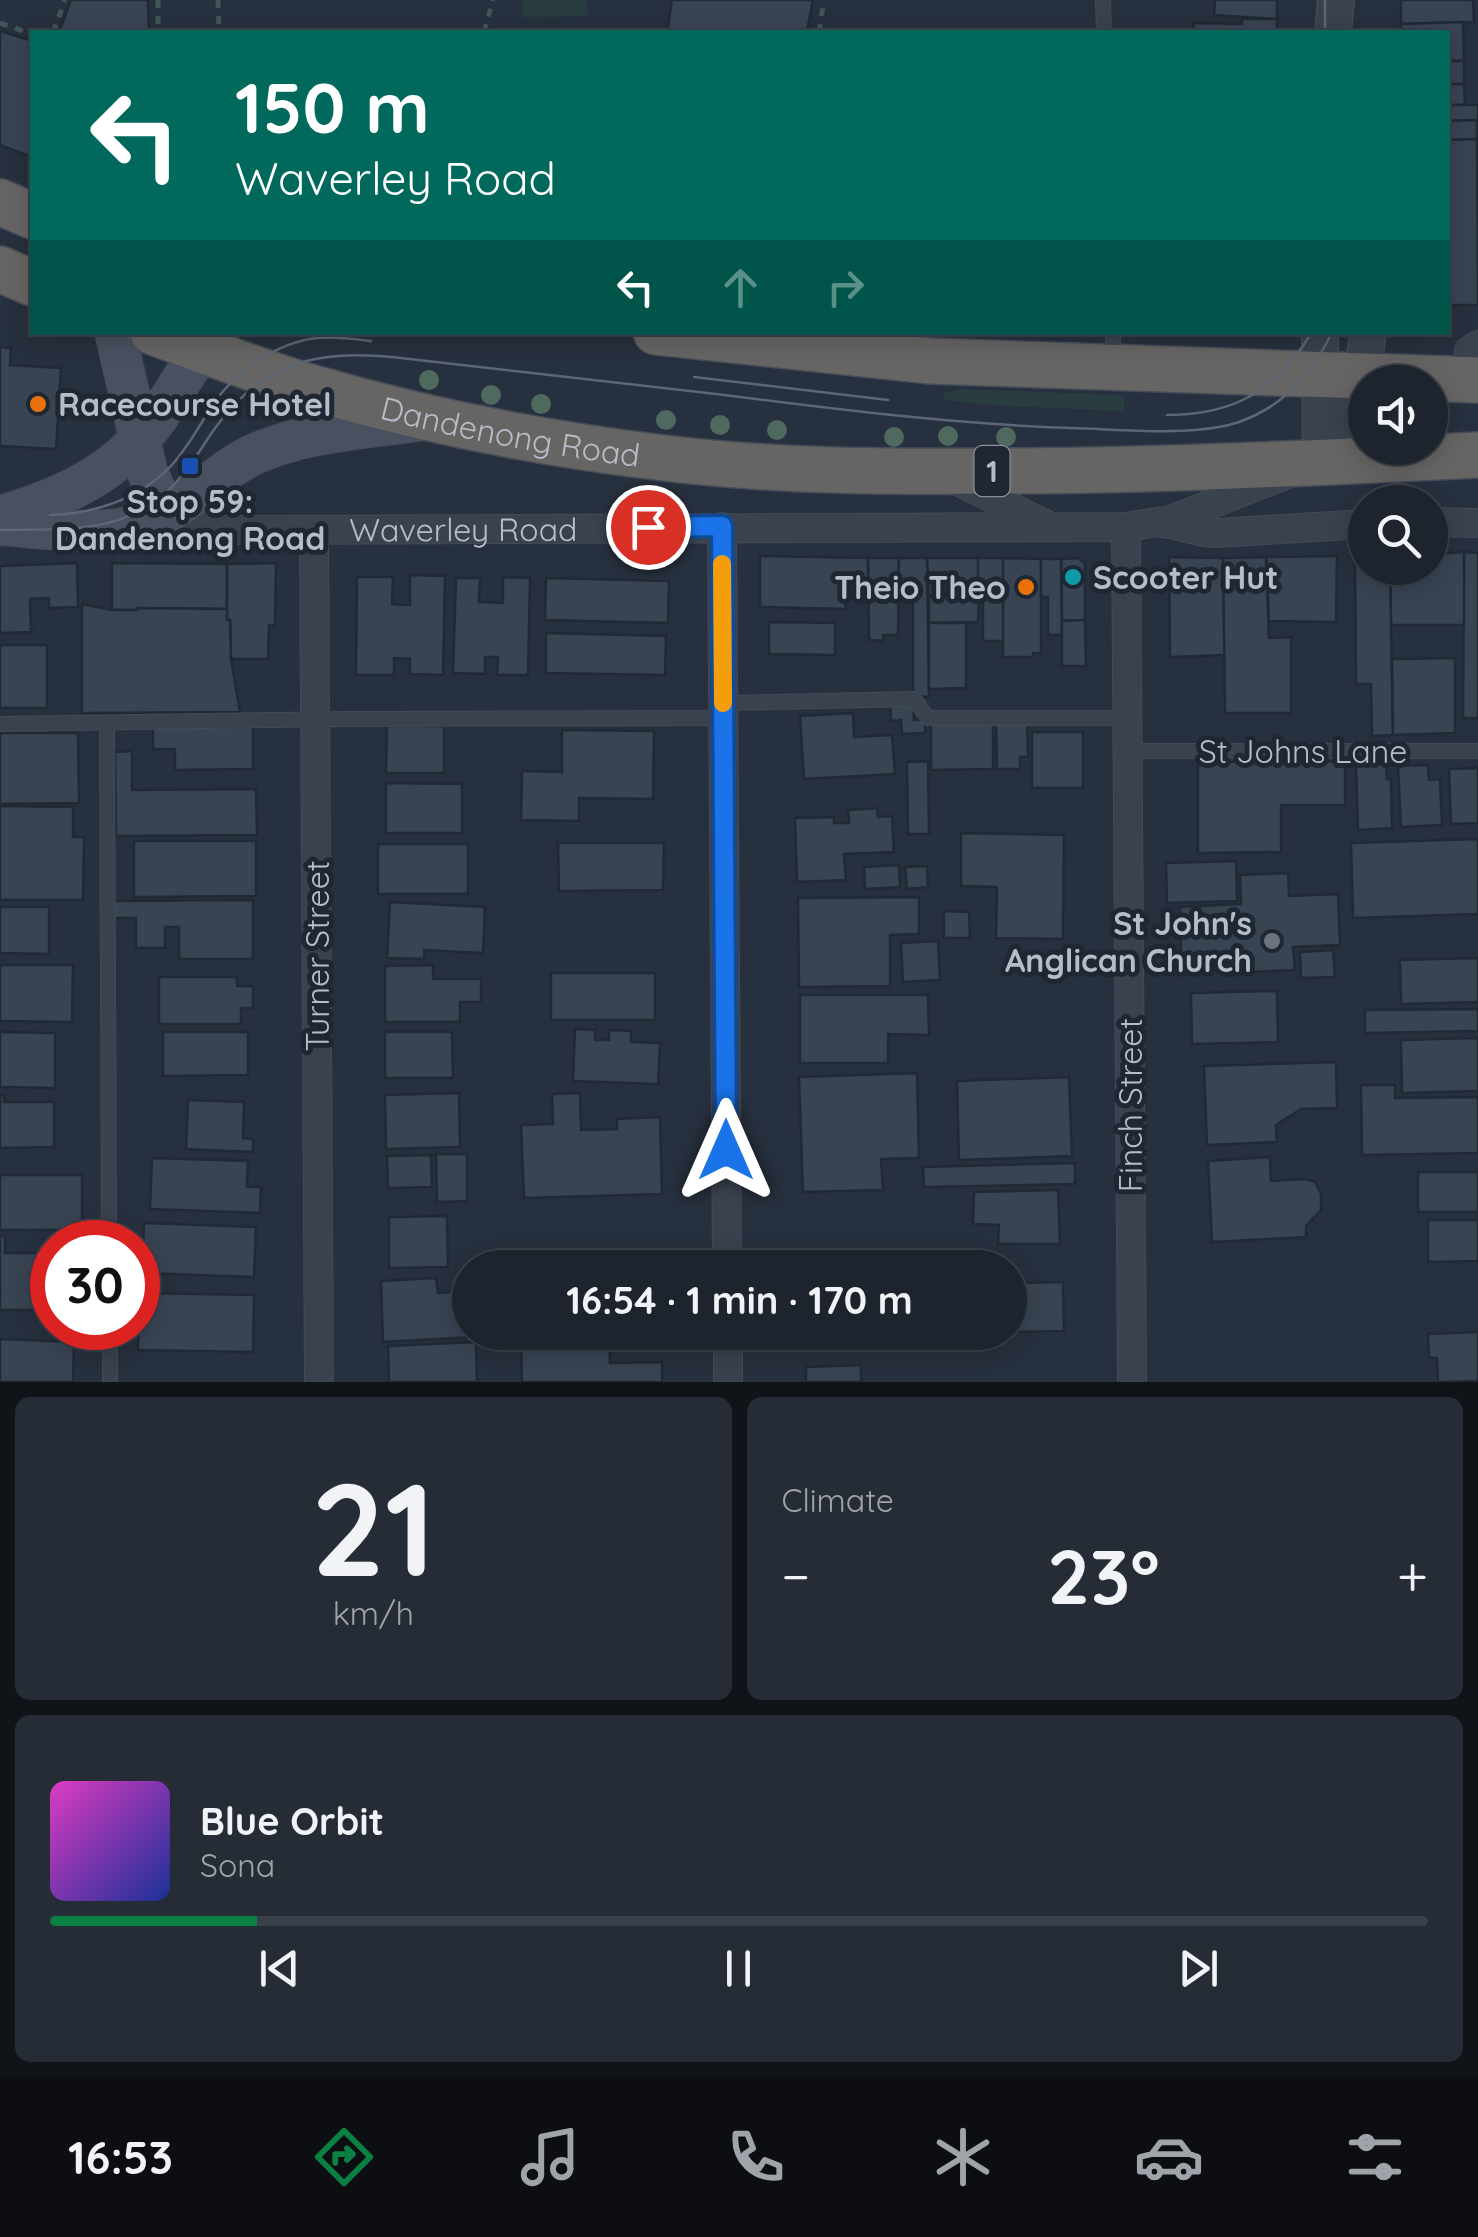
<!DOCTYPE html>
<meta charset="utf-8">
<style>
:root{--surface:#1d242e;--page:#252c36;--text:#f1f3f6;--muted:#a0a4aa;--line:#3b414a;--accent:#0b8043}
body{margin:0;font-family:Quicksand,sans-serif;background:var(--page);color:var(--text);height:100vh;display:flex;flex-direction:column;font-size:38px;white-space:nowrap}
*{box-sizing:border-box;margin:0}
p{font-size:32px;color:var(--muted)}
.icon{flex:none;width:55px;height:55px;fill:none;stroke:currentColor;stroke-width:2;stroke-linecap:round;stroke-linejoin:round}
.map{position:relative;height:1382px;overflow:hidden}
.panel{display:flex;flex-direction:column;gap:15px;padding:15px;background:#101419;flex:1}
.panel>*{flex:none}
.guide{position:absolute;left:30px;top:30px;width:1420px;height:305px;border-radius:0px;box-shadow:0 5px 25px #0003,0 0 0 2px var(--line);background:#00695c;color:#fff;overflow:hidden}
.fabs{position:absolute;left:1348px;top:365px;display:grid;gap:20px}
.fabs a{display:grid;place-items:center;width:100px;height:100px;border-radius:50%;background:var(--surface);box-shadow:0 5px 25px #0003,0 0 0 2px var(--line);font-size:50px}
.speed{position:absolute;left:30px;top:1220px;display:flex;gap:20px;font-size:50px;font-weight:700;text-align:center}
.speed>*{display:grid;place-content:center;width:130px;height:130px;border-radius:50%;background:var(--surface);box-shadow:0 5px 25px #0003,0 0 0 2px var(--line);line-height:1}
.speed .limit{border:15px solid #d22;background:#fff;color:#111}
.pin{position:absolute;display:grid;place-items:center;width:85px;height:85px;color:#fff;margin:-42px;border:5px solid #fff;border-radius:50%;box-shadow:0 2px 10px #0007}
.me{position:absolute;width:110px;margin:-55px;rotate:0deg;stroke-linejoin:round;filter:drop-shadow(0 0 8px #0008)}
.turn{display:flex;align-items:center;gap:35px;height:210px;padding:0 40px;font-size:45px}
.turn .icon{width:130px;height:130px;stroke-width:2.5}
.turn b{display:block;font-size:70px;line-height:85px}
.lanes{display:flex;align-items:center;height:95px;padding:0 40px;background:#0003;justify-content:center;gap:50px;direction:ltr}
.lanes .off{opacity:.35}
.big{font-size:75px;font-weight:700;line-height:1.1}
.panel .tile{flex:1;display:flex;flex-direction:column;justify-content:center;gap:15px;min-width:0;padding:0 35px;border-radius:15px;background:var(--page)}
.panel .dial{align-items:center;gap:0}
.dial b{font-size:130px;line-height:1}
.song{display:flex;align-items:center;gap:30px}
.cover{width:120px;height:120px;border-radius:15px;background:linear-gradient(135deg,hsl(310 70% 55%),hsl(230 70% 35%))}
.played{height:10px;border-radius:5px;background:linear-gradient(90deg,var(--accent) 15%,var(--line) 15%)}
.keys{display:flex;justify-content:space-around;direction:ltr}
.heat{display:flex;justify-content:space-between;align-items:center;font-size:55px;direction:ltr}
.panel .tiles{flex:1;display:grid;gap:15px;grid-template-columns:1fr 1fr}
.tile:last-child{grid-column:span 2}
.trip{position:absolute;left:452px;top:1250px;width:575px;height:100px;border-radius:50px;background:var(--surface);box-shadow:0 5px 25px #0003,0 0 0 2px var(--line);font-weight:700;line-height:100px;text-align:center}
.tab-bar{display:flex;height:160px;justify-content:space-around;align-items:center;background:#0c0e12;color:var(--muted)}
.tab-bar .icon{width:70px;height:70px}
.tab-bar .current{color:var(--accent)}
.tab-bar b{font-size:45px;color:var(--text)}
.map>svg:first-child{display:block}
</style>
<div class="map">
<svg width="1478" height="1382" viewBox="0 0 1478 1382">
<rect width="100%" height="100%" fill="#27303e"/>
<!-- green -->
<g fill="#293c3f">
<polygon points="523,0 587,0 588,16 523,17"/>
<polygon points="962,389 1124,395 1124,411 1003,406 943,400 944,393"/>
</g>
<!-- building -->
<g fill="#394453" stroke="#212935" stroke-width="2.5">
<polygon points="71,0 148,0 149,32 59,32"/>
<polygon points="672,0 813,0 807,32 667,32"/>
<polygon points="1215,0 1277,0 1277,19 1214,15"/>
<polygon points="1401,0 1473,0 1474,22 1401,24"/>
<polygon points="1242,19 1277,19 1277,32 1193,32 1194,23 1242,24"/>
<polygon points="1463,22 1464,61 1448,61 1448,32 1401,32 1401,24"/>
<polygon points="0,31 32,41 32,157 0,145"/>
<rect x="1448" y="61" width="16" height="23"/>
<polygon points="1448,84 1464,84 1465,105 1448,105"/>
<polygon points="1448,105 1478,105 1478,120 1448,121"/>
<polygon points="1477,120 1477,139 1448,140 1448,121"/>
<polygon points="1477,139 1478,305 1448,305 1448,140"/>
<polygon points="0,347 11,348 10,365 61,368 56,449 0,446"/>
<polygon points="1464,552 1478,553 1478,718 1463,718"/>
<polygon points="1464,552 1464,625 1391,625 1390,568 1430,568 1430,554"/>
<polygon points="760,556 868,558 868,598 845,598 846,609 760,607"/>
<polygon points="1337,556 1336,622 1269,621 1266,557"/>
<polygon points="1169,557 1223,558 1225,655 1170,657"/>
<polygon points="1266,557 1269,638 1291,637 1291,713 1225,713 1223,558"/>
<polygon points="1355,557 1365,557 1365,568 1390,568 1393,735 1372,736 1371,684 1356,684"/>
<polygon points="868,558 899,558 898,635 883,635 883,641 869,640"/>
<polygon points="899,558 927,558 929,697 913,696 913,598 898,598"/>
<polygon points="927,558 978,558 979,595 929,596"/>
<polygon points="978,558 1003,558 1004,641 983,641 983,591 978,590"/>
<polygon points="1003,558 1041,559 1041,653 1033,653 1033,657 1003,657"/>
<polygon points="1079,558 1085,564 1085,620 1062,621 1061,559"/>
<polygon points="1041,559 1061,559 1062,635 1048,635 1048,597 1041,597"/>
<polygon points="77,563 78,607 49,608 49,598 30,599 31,631 34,632 0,633 0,566"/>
<polygon points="112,563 227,564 227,609 137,608 137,610 112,610"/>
<polygon points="276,563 275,625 269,625 268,659 231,659 230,620 227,620 227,564"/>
<polygon points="410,575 445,576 443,675 410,674 410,659 394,658 394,675 356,675 357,577 393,577 392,604 410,605"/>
<polygon points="503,577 530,578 528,675 497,675 498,657 485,657 485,674 453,673 456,578 480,578 479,602 503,603"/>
<polygon points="546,578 669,581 668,623 545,620"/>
<polygon points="979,595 978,622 929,623 929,596"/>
<polygon points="82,604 112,610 137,610 137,608 227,609 227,620 230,620 231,659 240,712 82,713"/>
<polygon points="1085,620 1086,666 1062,666 1062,621"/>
<polygon points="769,622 835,623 835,655 769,654"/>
<polygon points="929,623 966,623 966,688 929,689"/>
<polygon points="546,633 666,636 665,675 546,673"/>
<rect x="0" y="645" width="47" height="63"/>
<polygon points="1455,658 1455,733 1393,735 1392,659"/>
<polygon points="913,701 914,720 925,720 925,733 902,734 901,720 891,721 890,702"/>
<polygon points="853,713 854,737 892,735 895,774 804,779 800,716"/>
<polygon points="993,719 993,769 931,770 931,720"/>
<polygon points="996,720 1027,720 1028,757 1020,757 1020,769 997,769"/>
<polygon points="387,726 444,726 444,773 386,773"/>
<polygon points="153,727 253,727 253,769 175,770 175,749 153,749"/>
<polygon points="562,730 654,731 653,799 579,798 579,821 521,820 522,771 562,772"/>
<rect x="1032" y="732" width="51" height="56"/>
<polygon points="0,733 78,733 79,803 0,804"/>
<polygon points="132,751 132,790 256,789 257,835 116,836 115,752"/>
<polygon points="928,761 929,834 908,834 907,762"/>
<polygon points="1345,761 1345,805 1281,805 1281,852 1198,853 1198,762"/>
<polygon points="1386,764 1387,779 1391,779 1392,828 1358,830 1356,765"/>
<polygon points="1428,765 1429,780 1440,779 1442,825 1401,827 1398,766"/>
<polygon points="1478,768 1478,823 1451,824 1449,769"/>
<polygon points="386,783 462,784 462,833 386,833"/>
<polygon points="0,806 73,807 73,837 84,837 83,900 0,900"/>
<polygon points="877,808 878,817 892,816 894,852 844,854 846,880 797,882 795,818 834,817 834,823 849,823 848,810"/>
<polygon points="961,833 1064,835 1063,939 996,938 997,887 961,886"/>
<polygon points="1478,839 1478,914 1353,918 1351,843"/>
<polygon points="134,841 256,841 256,896 134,897"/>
<polygon points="558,843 664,843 663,890 559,891"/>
<rect x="378" y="844" width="90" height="50"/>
<polygon points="1236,861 1237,901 1167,903 1166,863"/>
<polygon points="899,865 900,887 865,889 864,867"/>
<polygon points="927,866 928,887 907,889 905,867"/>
<polygon points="1288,873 1289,896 1338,894 1340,945 1293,947 1295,970 1246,972 1245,951 1181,954 1180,907 1241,904 1240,875"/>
<polygon points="919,897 919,934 890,935 890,986 799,987 798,898"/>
<polygon points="253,900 253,959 179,959 179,927 165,927 165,948 136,948 136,918 109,918 108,901"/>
<polygon points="390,902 485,907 483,953 424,950 424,959 387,958"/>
<polygon points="0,907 49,907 49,954 0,953"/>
<polygon points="944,911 969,912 970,938 944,938"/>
<polygon points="938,941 940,980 903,982 901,943"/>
<polygon points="1333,950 1335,977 1301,978 1300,952"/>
<polygon points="1478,958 1478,1002 1401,1004 1400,960"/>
<polygon points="0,965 73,965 72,1022 0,1021"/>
<polygon points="433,965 433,979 481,979 481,1002 460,1002 460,1022 385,1022 385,966"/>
<rect x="551" y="973" width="104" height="47"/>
<polygon points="159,977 237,977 237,986 253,986 253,1008 241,1008 241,1024 159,1024"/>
<polygon points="1277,991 1278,1042 1192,1044 1191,993"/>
<polygon points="800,995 928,995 929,1035 888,1034 888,1063 800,1063"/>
<polygon points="1478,1009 1478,1031 1365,1033 1365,1010"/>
<polygon points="575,1029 595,1030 595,1040 609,1040 609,1030 631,1031 631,1042 660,1043 658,1084 573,1081"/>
<polygon points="0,1032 55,1033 55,1088 0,1087"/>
<polygon points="163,1032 248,1032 248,1075 163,1076"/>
<polygon points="385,1032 452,1032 453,1078 385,1078"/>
<polygon points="1478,1038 1478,1091 1402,1093 1401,1040"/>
<polygon points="1336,1062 1337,1108 1301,1109 1276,1125 1277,1142 1207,1145 1204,1066"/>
<polygon points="917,1073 919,1158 881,1159 883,1190 803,1192 799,1077"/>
<polygon points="1069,1077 1072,1156 959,1160 957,1081"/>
<polygon points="1361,1085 1395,1085 1395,1098 1478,1097 1478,1153 1362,1155"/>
<polygon points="459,1093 460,1147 386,1149 385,1095"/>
<polygon points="580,1093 581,1130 617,1129 617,1119 660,1117 662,1194 524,1198 521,1125 553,1124 552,1094"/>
<polygon points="0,1095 4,1095 4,1102 54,1102 54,1147 0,1148"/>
<polygon points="188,1100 244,1102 243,1138 253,1139 253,1152 186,1149"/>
<polygon points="436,1154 467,1154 467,1201 437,1202"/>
<polygon points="431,1155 432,1187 388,1188 387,1156"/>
<polygon points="1270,1157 1271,1181 1306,1179 1315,1182 1321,1194 1321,1210 1306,1226 1306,1237 1212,1242 1208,1161"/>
<polygon points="152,1158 248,1161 247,1187 261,1187 260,1213 150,1209"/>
<polygon points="1075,1163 1075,1184 924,1187 923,1167"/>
<rect x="1418" y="1172" width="60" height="40"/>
<rect x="0" y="1175" width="82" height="55"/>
<polygon points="1058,1190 1060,1244 998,1244 999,1225 973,1224 974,1192"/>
<polygon points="447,1216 448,1267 389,1268 389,1217"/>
<polygon points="1428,1220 1478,1220 1478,1261 1428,1262"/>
<polygon points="144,1223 256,1227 254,1277 142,1273"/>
<polygon points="0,1236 5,1236 5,1253 52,1253 52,1310 0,1310"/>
<polygon points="878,1249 878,1268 813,1268 812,1251"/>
<rect x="886" y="1252" width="22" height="16"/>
<polygon points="998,1255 999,1268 940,1268 940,1256"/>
<polygon points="436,1278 438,1293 470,1291 470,1332 475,1332 475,1337 383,1342 381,1281"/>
<polygon points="1063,1282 1064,1331 1010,1332 1010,1283"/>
<polygon points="139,1293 254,1295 253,1352 138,1350"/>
<polygon points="1478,1332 1478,1381 1438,1382 1437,1358 1429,1357 1428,1334"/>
<polygon points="609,1338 610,1363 662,1362 662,1382 522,1382 521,1340"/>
<polygon points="0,1339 74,1342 73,1382 0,1382"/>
<polygon points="476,1342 477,1382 389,1382 388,1346"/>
<polygon points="861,1365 861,1382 806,1382 806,1367"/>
</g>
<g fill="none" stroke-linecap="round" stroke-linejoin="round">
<!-- service casing -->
<g stroke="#444b57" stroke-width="16">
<g id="service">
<polyline points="1103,0 1104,32"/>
<polyline points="1113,332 1113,362"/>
<polyline points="723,703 914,699 928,718 1128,718"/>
<polyline points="107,723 109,1242"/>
<polyline points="0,724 350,719 723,718"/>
<polyline points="1128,751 1478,751"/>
<polyline points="110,1328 110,1382"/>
</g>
</g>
<!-- minor casing -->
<g stroke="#444b57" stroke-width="30">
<g id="minor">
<polyline points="1468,379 1469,351 1478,345"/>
<polyline points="949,477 1045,524"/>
<path id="s1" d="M169,513L187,524L219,530L1126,527L1171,520L1287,474"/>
<polyline points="1430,522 1478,523"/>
<path d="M1162,523C1181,524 1197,533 1216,533L1365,524"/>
<polyline points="722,527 727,1268"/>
<polyline points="1126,527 1132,1382"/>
<polyline points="314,530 319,1382"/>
<polyline points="728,1332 728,1382"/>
</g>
</g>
<!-- tertiary casing -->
<g stroke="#444b57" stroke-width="38">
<g id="tertiary">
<polyline points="1333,32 1336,0"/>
<polyline points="1320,332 1321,461"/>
<path d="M1326,462C1345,419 1364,379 1368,332"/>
</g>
</g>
<!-- secondary casing -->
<g stroke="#444b57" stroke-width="42">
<g id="secondary">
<polyline points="115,332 147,471 159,499 169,513"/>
<path d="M0,516C68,497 125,469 164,408C182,381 195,354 219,332"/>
<path d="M0,525C53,529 119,541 168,513C199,495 223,468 257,453C309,431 369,428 424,420"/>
</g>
</g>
<!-- trunk casing -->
<g stroke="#454d58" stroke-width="48">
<g id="trunk">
<polyline points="0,202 32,216"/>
<polyline points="0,269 32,283"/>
<path id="s2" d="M153,332C205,351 257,371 310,387C425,421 545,444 664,458C772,471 880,472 988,471C1152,471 1315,463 1478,455"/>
<polyline points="656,332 930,361 1478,380"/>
</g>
</g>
<!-- path -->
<g stroke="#425557" stroke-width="5" stroke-dasharray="8 8" stroke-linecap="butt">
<polyline points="158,0 158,32"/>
<polyline points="218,0 219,32"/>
<polyline points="0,23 32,34"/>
<polyline points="53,32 65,0"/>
<polyline points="484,32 493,0"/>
<polyline points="819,32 824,0"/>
</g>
<!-- service -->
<use href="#service" stroke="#3a424e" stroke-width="14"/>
<!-- minor -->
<use href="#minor" stroke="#3a424e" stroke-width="28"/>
<!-- tertiary -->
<use href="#tertiary" stroke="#3a424e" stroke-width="35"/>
<!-- secondary -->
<use href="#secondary" stroke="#495160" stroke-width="40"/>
<!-- trunk -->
<use href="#trunk" stroke="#666563" stroke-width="45"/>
<!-- tram -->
<g stroke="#5d6674" stroke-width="2.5">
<polyline points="1325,0 1325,32"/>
<polyline points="694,377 888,400"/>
<path d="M1167,415C1235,415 1277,390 1312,332"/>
<path d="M50,515C94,514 139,499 170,467C188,448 200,424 214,403C236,371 278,342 317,338C335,336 354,339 371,341"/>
<path d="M0,530C50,529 104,534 149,506C178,487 194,459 213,431C260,364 313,349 392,357C500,369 608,381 716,394C834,409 951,424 1070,428C1119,429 1189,437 1236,423C1282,408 1312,375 1332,332"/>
</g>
</g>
<!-- trees -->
<g fill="#4f695e">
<circle cx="429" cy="380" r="10"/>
<circle cx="491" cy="395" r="10"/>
<circle cx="541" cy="404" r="10"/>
<circle cx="666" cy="420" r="10"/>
<circle cx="720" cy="425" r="10"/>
<circle cx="777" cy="430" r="10"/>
<circle cx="948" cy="436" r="10"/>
<circle cx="894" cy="437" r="10"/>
<circle cx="1006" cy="437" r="10"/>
</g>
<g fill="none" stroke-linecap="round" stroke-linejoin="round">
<!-- route casing -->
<g stroke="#114b97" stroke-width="25">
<polyline id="route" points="648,527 722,526 726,1150"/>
</g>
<!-- route -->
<use href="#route" stroke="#1a73e8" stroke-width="18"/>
<!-- slow -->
<polyline stroke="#f59e0b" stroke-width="18" points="722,564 723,703"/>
</g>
<!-- markers -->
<g fill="#e8710a" stroke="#1f2733" stroke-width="4">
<circle cx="38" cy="404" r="10"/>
<circle cx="1026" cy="587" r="10"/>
</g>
<rect fill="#1a4fb4" stroke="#1f2733" stroke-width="4" x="180" y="456" width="20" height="20" rx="5"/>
<circle fill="#0f9aa8" stroke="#1f2733" stroke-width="4" cx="1073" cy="577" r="10"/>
<circle fill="#6b7280" stroke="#1f2733" stroke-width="4" cx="1272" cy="941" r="10"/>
<g text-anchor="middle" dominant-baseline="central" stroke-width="10" stroke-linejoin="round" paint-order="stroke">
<!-- shield labels -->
<rect fill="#1f2733" stroke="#89909b" stroke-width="2.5" x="974.5" y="446" width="35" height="50" rx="8"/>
<g font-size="30" font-weight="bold" fill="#b7bdc8">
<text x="992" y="471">1</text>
</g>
<!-- poi labels -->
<g font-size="32" font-weight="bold" fill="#b7bdc8" stroke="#1f2733" text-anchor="start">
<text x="58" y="404">Racecourse Hotel</text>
<text x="190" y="501" text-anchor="middle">Stop 59:<tspan x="190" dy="37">Dandenong Road</tspan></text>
<text x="1093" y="577">Scooter Hut</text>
<text x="1006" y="587" text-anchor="end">Theio Theo</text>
<text x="1252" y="923" text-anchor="end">St John's<tspan x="1252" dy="37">Anglican Church</tspan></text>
</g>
<!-- street labels -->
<g font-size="32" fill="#b7bdc8" stroke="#1f2733">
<text stroke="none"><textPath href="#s2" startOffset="372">Dandenong Road</textPath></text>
<text stroke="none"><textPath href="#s1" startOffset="298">Waverley Road</textPath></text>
<text x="1303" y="751">St Johns Lane</text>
<text transform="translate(317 956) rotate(-90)">Turner Street</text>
<text transform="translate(1130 1105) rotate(-90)">Finch Street</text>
</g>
</g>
</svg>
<div class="fabs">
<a><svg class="icon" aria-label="sound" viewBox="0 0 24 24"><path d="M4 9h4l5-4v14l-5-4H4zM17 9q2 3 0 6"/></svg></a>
<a><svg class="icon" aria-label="search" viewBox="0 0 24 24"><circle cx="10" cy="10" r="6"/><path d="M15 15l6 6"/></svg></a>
</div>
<div class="speed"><div class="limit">30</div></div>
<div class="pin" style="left:648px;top:527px;background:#d93025"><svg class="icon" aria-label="arrive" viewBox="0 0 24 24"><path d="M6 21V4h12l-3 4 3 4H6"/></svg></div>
<svg class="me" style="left:726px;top:1150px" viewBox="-20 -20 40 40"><path d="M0-17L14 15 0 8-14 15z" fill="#1a73e8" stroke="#fff" stroke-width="4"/></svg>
<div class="trip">16:54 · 1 min · 170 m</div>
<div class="guide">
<div class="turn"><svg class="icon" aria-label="left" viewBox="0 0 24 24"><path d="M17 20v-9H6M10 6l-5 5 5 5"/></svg><div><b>150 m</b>Waverley Road</div></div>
<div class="lanes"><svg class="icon" aria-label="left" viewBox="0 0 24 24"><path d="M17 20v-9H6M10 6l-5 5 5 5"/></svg><svg class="icon off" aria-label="ahead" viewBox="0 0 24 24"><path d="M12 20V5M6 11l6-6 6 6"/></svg><svg class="icon off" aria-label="right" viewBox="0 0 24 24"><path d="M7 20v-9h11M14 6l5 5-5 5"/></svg></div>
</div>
</div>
<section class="panel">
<div class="tiles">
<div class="tile dial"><b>21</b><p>km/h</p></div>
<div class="tile"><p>Climate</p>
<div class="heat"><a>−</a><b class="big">23°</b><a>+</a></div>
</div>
<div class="tile">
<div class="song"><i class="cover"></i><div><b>Blue Orbit</b><p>Sona</p></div></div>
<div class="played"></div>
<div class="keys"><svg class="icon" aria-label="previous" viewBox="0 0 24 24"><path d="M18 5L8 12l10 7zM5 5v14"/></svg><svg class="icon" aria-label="pause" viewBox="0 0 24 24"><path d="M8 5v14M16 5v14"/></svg><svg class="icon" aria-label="next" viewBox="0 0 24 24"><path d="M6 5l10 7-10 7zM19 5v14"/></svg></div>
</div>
</div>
</section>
<nav class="tab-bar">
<b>16:53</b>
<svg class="icon current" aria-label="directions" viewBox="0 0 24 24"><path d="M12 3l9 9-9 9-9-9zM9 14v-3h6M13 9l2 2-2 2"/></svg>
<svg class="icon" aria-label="music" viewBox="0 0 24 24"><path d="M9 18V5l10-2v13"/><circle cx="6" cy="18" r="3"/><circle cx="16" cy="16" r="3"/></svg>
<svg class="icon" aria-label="phone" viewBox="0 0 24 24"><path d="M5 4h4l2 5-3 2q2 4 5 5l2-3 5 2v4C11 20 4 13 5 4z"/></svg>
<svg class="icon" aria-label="climate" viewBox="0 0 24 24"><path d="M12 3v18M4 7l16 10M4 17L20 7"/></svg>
<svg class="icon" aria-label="car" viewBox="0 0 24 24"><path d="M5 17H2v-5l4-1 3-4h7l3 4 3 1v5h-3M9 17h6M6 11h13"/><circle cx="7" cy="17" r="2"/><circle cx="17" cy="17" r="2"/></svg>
<svg class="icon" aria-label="filters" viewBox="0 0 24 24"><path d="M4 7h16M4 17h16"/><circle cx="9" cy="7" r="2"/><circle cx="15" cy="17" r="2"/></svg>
</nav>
